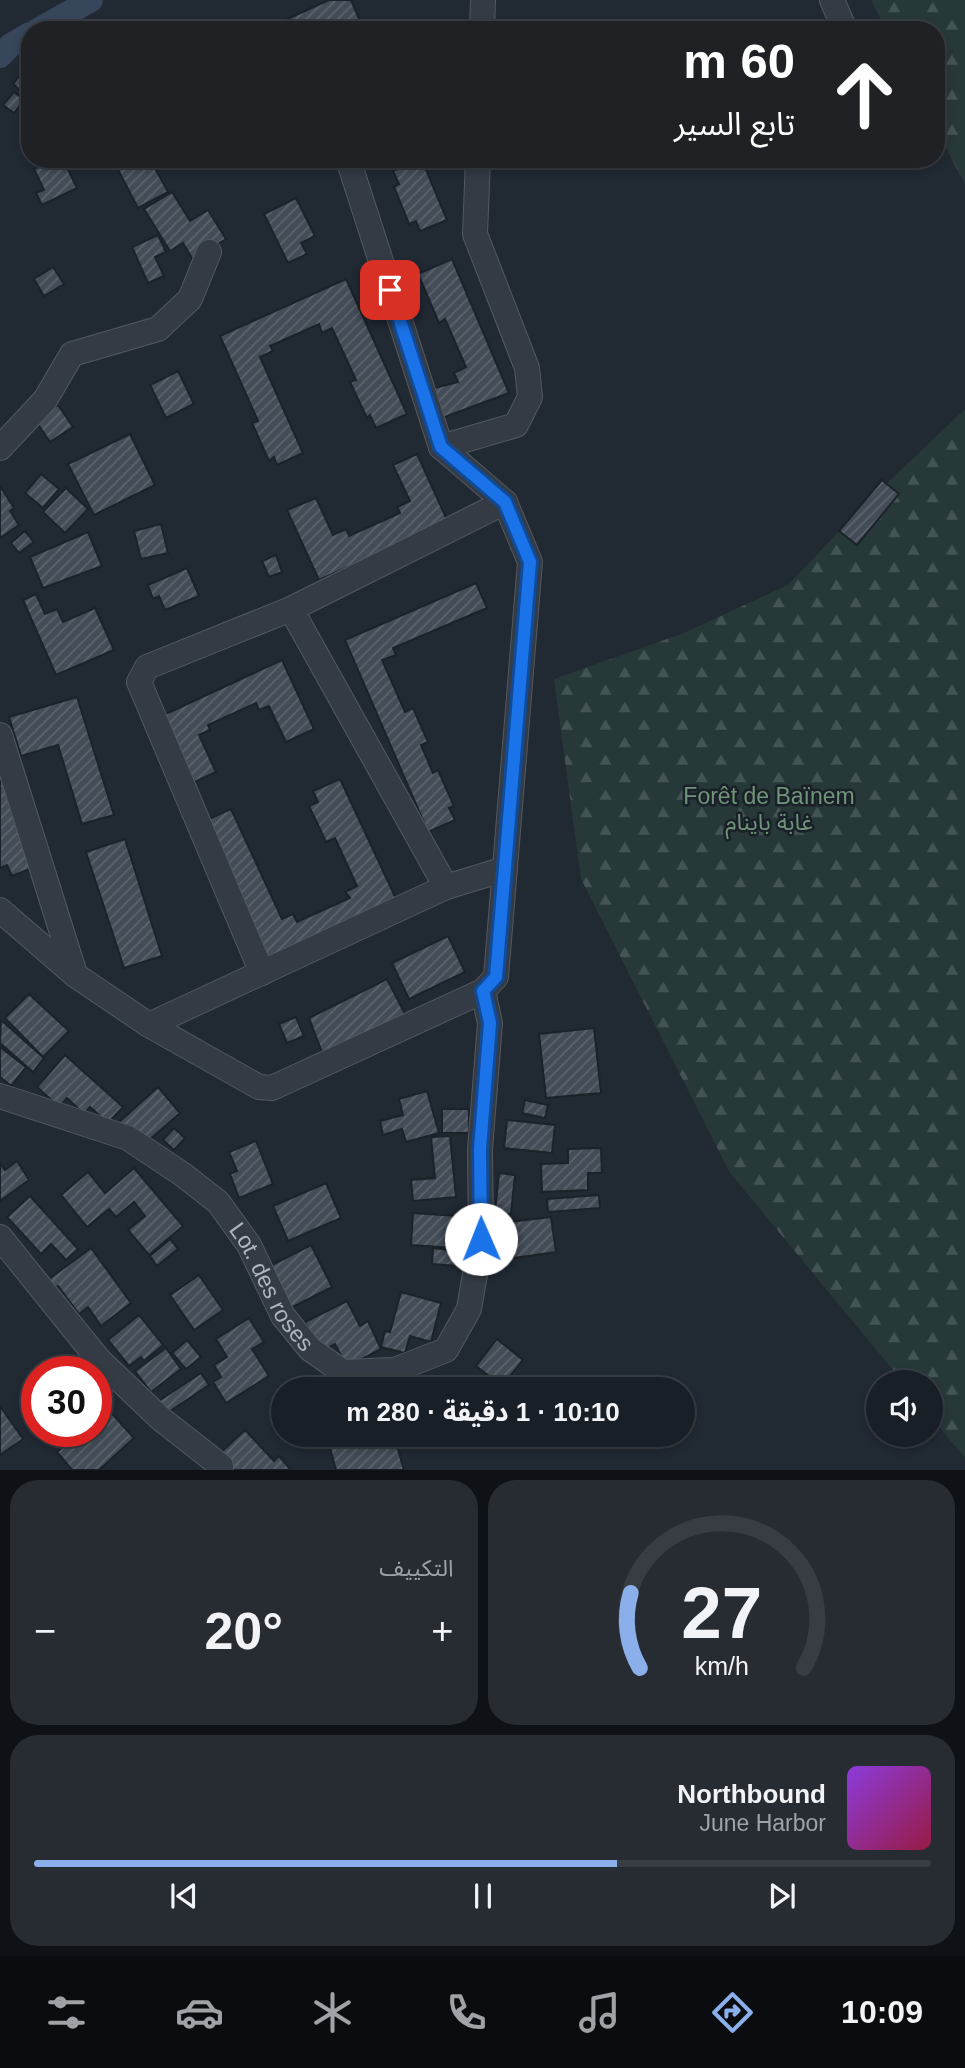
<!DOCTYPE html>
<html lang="ar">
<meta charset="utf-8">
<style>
:root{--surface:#191f26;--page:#262c32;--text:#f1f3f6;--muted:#9fa2a7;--line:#373d43;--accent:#8aafea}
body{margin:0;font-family:Helvetica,"Noto Sans Arabic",sans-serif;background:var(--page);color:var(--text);direction:rtl;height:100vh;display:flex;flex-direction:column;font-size:26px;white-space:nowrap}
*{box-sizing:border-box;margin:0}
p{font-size:23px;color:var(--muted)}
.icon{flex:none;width:38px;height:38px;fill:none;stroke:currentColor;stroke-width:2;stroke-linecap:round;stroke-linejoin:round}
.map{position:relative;height:1470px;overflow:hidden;direction:ltr}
.sheet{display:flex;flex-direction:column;gap:10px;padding:10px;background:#0e1115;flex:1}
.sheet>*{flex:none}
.banner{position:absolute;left:21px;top:21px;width:924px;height:147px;border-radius:28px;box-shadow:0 4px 10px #0003,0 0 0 2px var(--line);direction:rtl;background:#202124;color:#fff;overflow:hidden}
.tools{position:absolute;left:866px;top:1370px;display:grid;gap:14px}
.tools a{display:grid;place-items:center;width:77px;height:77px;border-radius:50%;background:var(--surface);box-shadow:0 4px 10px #0003,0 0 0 2px var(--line);font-size:35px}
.speed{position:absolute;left:21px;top:1356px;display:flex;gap:14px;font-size:35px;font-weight:700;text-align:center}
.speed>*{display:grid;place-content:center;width:91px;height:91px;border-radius:50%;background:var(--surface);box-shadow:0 4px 10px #0003,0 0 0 2px var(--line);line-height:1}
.speed .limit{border:10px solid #d22;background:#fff;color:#111}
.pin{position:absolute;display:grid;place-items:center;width:60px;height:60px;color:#fff;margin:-30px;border-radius:14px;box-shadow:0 4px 10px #0006}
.me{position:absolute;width:77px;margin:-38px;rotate:359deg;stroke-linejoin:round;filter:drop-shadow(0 0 5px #0008)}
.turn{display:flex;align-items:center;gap:24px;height:147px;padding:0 35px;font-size:32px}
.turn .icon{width:91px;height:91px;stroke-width:2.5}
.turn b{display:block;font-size:49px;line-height:60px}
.big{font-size:52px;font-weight:700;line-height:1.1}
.sheet .tile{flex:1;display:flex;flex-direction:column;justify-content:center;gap:10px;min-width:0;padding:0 24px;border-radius:28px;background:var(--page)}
.sheet .dial{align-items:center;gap:0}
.dial svg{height:182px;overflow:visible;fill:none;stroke:var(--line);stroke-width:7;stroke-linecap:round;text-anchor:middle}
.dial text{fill:var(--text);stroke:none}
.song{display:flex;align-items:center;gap:21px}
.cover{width:84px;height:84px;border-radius:10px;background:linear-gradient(135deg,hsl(270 70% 55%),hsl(340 70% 35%))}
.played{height:7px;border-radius:4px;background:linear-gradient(90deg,var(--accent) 65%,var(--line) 65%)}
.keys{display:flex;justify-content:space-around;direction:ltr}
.heat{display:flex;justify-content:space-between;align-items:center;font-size:38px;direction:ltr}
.sheet .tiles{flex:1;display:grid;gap:10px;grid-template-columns:1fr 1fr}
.tile:last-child{grid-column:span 2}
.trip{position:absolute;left:271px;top:1377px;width:424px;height:70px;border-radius:35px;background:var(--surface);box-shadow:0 4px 10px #0003,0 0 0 2px var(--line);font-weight:700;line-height:70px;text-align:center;direction:rtl}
.dock{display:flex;height:112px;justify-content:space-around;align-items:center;background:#0a0c0f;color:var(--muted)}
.dock .icon{width:49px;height:49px}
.dock .active{color:var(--accent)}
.dock b{font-size:32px;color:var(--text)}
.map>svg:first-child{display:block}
</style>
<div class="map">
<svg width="965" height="1470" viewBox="0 0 965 1470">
<defs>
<pattern id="forest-firs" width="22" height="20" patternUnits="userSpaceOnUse" patternTransform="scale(1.75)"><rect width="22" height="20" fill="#273838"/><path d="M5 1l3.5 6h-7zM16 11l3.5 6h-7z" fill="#445353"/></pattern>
<pattern id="building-hatch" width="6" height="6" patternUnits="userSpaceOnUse" patternTransform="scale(1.75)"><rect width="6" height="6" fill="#434c57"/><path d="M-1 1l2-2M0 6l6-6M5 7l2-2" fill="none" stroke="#5c646d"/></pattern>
</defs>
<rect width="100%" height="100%" fill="#212933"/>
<!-- forest -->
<g fill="url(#forest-firs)">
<polygon points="871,0 965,0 965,185 936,128 936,30 886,30"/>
<polygon points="965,409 965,1458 931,1417 931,1382 903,1382 730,1173 581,879 554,679 684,633 788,585 865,504"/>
</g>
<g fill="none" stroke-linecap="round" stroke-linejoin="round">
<!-- canal -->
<g stroke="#38465b" stroke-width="24">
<polyline points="38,30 91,0"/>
<polyline points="0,56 11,45 30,34"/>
</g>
</g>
<!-- building -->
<g fill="url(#building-hatch)" stroke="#1c222a" stroke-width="2">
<polygon points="329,0 351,0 364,30 263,30"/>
<polygon points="30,62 30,98 13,84"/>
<polygon points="14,92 24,100 14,113 3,105"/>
<polygon points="53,159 63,159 77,188 42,205 36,193 44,190 34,169"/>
<polygon points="123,159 150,159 168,192 138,208 115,164"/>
<polygon points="422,160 447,220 420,231 416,221 409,224 394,187 399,184 393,171"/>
<polygon points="172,192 190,221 208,210 226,239 193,260 183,243 170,251 144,209"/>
<polygon points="296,198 315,236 301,243 307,254 288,263 264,214"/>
<polygon points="158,235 166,252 155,257 164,276 148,283 132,247"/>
<polygon points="452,259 509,393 442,418 430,389 458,382 454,373 466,367 445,319 439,323 418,274"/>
<polygon points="53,267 64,284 44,296 34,279"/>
<polygon points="346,279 407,414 376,428 370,415 367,418 350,382 356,380 332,328 322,333 319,324 270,346 273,351 260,357 303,453 277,465 274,457 269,461 252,423 258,421 220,336"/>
<polygon points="178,371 194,404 166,418 150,385"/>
<polygon points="58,405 73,427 50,442 35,420"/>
<polygon points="130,434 155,485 94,515 68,464"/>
<polygon points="417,454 448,522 319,580 287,510 316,498 333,535 346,529 349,536 400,513 397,507 410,501 393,465"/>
<polygon points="41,474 59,489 43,508 25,493"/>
<polygon points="882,480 899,494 857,545 839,531"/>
<polygon points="0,486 14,508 10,511 19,525 0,538"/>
<polygon points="66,488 88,509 65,533 43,512"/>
<polygon points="161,524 168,553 141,559 134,531"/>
<polygon points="25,531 34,542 19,553 11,543"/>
<polygon points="88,532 102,566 43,588 30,557"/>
<polygon points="276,555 282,572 269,577 262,561"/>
<polygon points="187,568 199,596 165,610 159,596 153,599 148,585"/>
<polygon points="476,583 487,608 393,648 396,655 382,660 405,712 413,708 428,742 421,745 433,773 438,770 454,806 449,808 455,820 428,832 345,640"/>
<polygon points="36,594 45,614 57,609 63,622 95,608 114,650 56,675 23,600"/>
<polygon points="282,660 314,729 286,742 269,706 259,710 256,703 208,725 210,730 199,735 216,772 188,785 157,718"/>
<polygon points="77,697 114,815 82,824 58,745 21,756 9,717"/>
<polygon points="0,768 40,865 12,876 7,865 0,868"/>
<polygon points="340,779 399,905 266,966 200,823 231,809 282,919 293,914 297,922 350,898 345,892 357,886 335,838 326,842 309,806 318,802 313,791"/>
<polygon points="125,839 162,956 124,968 86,852"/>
<polygon points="448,936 465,972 409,999 392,963"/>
<polygon points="387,979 405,1014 323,1055 309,1018"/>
<polygon points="29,994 69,1031 43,1057 5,1018"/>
<polygon points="296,1017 304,1036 287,1043 279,1024"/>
<polygon points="1,1020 44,1058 33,1072 0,1043"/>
<polygon points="594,1028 601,1093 546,1098 539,1034"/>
<polygon points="0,1047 26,1067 11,1086 0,1077"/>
<polygon points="65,1055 123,1107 108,1123 90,1107 84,1114 67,1098 59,1107 37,1087"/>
<polygon points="158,1087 180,1113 140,1148 118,1123"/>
<polygon points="427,1091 439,1133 406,1142 402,1129 383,1135 380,1121 403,1115 399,1099"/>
<polygon points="525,1100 548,1105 545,1118 522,1113"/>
<rect x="442" y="1109" width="27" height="24"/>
<polygon points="507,1120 555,1125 552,1153 504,1148"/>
<polygon points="174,1128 185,1138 174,1150 163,1140"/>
<polygon points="450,1136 456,1197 413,1201 411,1180 435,1178 431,1137"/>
<polygon points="256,1141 273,1184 239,1198 230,1174 237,1171 229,1152"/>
<polygon points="601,1148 602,1173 588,1173 588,1190 542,1192 541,1164 568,1163 568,1149"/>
<polygon points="17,1161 29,1180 0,1201 0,1163 5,1170"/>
<polygon points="134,1168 183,1226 149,1255 128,1230 145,1216 134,1202 116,1217 109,1209 87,1227 61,1195 88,1172 105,1193"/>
<polygon points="499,1173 515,1175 511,1214 495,1212"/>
<polygon points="326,1183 341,1218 288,1241 273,1206"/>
<polygon points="599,1195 600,1208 548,1212 547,1199"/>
<polygon points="30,1196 78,1249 66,1260 51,1244 41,1254 7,1217"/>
<polygon points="413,1213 457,1216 455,1248 411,1245"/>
<polygon points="551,1217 556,1252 514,1258 509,1222"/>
<polygon points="170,1239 178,1249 157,1266 150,1256"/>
<polygon points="311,1245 332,1287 285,1311 264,1269"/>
<polygon points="91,1248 131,1303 101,1326 88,1307 79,1314 58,1286 45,1296 38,1287"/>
<polygon points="433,1248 458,1251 457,1266 432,1264"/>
<polygon points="199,1275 223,1310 194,1330 170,1295"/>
<polygon points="401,1292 441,1303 431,1342 410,1336 405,1353 381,1347 385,1331 390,1332"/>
<polygon points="347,1301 360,1326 368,1321 381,1349 347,1367 335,1344 320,1352 305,1322"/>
<polygon points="139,1315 163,1345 144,1361 141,1357 129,1366 108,1340"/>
<polygon points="249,1318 264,1342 252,1349 269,1376 226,1403 213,1382 221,1377 214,1365 227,1357 216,1339"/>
<polygon points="497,1339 523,1360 502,1386 476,1366"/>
<polygon points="187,1340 201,1357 186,1369 172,1353"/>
<polygon points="166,1348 181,1369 151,1392 135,1371"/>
<polygon points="201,1373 209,1385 160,1418 151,1406"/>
<polygon points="0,1406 23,1439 0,1455"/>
<polygon points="107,1408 134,1438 99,1470 72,1470 57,1452 80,1432 96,1432 96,1417"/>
<polygon points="245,1430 274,1461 279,1456 291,1470 229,1470 217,1456"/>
<polygon points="335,1435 394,1435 404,1470 336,1470 327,1437"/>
</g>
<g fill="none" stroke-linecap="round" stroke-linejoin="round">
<!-- minor casing -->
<g stroke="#525962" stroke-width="26">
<g id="minor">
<polyline points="832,0 845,30"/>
<polyline points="482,30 483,0"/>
<polyline points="441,447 516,425 530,397 527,368 475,234 478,159"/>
<polyline points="0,448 45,400 72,354 158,329 190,299 209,252"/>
<polyline points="291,609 446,887"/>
<polyline points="0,735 75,974"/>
<polyline points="0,910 75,975 149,1025 446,887 505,869"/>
<polyline points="262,973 139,682 147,667 291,609 505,502"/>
<polyline points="149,1025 259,1087 272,1088 483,991 496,977 530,562 505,502 441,447 348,159"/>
<path id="s1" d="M0,1096L128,1138L182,1174L218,1202L249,1245L283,1316L310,1349L343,1372L395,1370L446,1350L469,1309L481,1239L480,1149L490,1023L483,991"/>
<polyline points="0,1237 99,1360 161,1419 221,1466"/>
</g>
</g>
<!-- minor -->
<use href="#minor" stroke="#343b44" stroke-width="24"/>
</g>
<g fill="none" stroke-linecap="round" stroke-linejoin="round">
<!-- route casing -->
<g stroke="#114b97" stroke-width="18">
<polyline id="route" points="390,290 441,447 505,502 530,562 496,977 483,991 490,1023 480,1149 481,1239"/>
</g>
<!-- route -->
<use href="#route" stroke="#1a73e8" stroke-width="12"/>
</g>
<g text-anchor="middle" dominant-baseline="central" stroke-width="5" stroke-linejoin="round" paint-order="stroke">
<!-- park labels -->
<g font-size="23" fill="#709479" stroke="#1a2028">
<text x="769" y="796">Forêt de Baïnem<tspan x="769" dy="26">غابة باينام</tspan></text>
</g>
<!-- street labels -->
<g font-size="23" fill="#aeb6c1" stroke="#1a2028">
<text stroke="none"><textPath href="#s1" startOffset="346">Lot. des roses</textPath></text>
</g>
</g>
</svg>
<div class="tools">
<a><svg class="icon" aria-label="sound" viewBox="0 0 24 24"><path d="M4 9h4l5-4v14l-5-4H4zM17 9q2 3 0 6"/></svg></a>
</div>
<div class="speed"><div class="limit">30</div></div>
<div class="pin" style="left:390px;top:290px;background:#d93025"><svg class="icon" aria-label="arrive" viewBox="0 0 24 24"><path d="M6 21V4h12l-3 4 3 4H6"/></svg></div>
<svg class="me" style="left:481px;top:1239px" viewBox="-20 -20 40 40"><circle r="19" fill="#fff"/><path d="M0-13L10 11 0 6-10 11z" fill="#1a73e8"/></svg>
<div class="trip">10:10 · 1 دقيقة · 280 m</div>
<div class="banner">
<div class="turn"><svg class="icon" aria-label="ahead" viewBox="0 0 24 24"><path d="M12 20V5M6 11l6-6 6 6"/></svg><div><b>60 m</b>تابع السير</div></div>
</div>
</div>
<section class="sheet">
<div class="tiles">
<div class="tile dial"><svg viewBox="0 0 100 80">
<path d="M14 69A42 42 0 1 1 86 69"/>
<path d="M14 69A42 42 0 0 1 10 36" stroke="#8aafea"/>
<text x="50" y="56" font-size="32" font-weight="700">27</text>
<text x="50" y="72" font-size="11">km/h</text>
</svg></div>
<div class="tile"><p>التكييف</p>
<div class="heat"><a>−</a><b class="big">20°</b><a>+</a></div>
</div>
<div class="tile">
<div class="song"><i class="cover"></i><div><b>Northbound</b><p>June Harbor</p></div></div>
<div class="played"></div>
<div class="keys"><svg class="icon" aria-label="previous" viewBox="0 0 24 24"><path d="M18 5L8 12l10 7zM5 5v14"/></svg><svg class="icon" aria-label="pause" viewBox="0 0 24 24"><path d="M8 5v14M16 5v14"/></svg><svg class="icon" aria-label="next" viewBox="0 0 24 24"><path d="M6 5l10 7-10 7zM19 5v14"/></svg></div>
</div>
</div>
</section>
<nav class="dock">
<b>10:09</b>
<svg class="icon active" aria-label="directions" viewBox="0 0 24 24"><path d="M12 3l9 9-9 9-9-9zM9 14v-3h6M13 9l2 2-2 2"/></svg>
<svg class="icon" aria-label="music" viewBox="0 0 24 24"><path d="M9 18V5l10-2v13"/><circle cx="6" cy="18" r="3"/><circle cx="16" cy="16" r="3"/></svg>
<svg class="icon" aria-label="phone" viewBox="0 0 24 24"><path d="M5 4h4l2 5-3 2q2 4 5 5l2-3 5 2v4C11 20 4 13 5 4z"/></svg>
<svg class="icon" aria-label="climate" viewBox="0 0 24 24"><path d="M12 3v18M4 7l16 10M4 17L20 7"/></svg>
<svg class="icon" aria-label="car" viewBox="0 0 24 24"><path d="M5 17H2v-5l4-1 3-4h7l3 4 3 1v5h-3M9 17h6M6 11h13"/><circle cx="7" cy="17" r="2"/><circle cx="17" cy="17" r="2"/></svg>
<svg class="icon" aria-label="filters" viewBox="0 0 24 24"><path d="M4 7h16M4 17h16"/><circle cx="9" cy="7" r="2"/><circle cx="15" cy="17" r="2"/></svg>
</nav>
